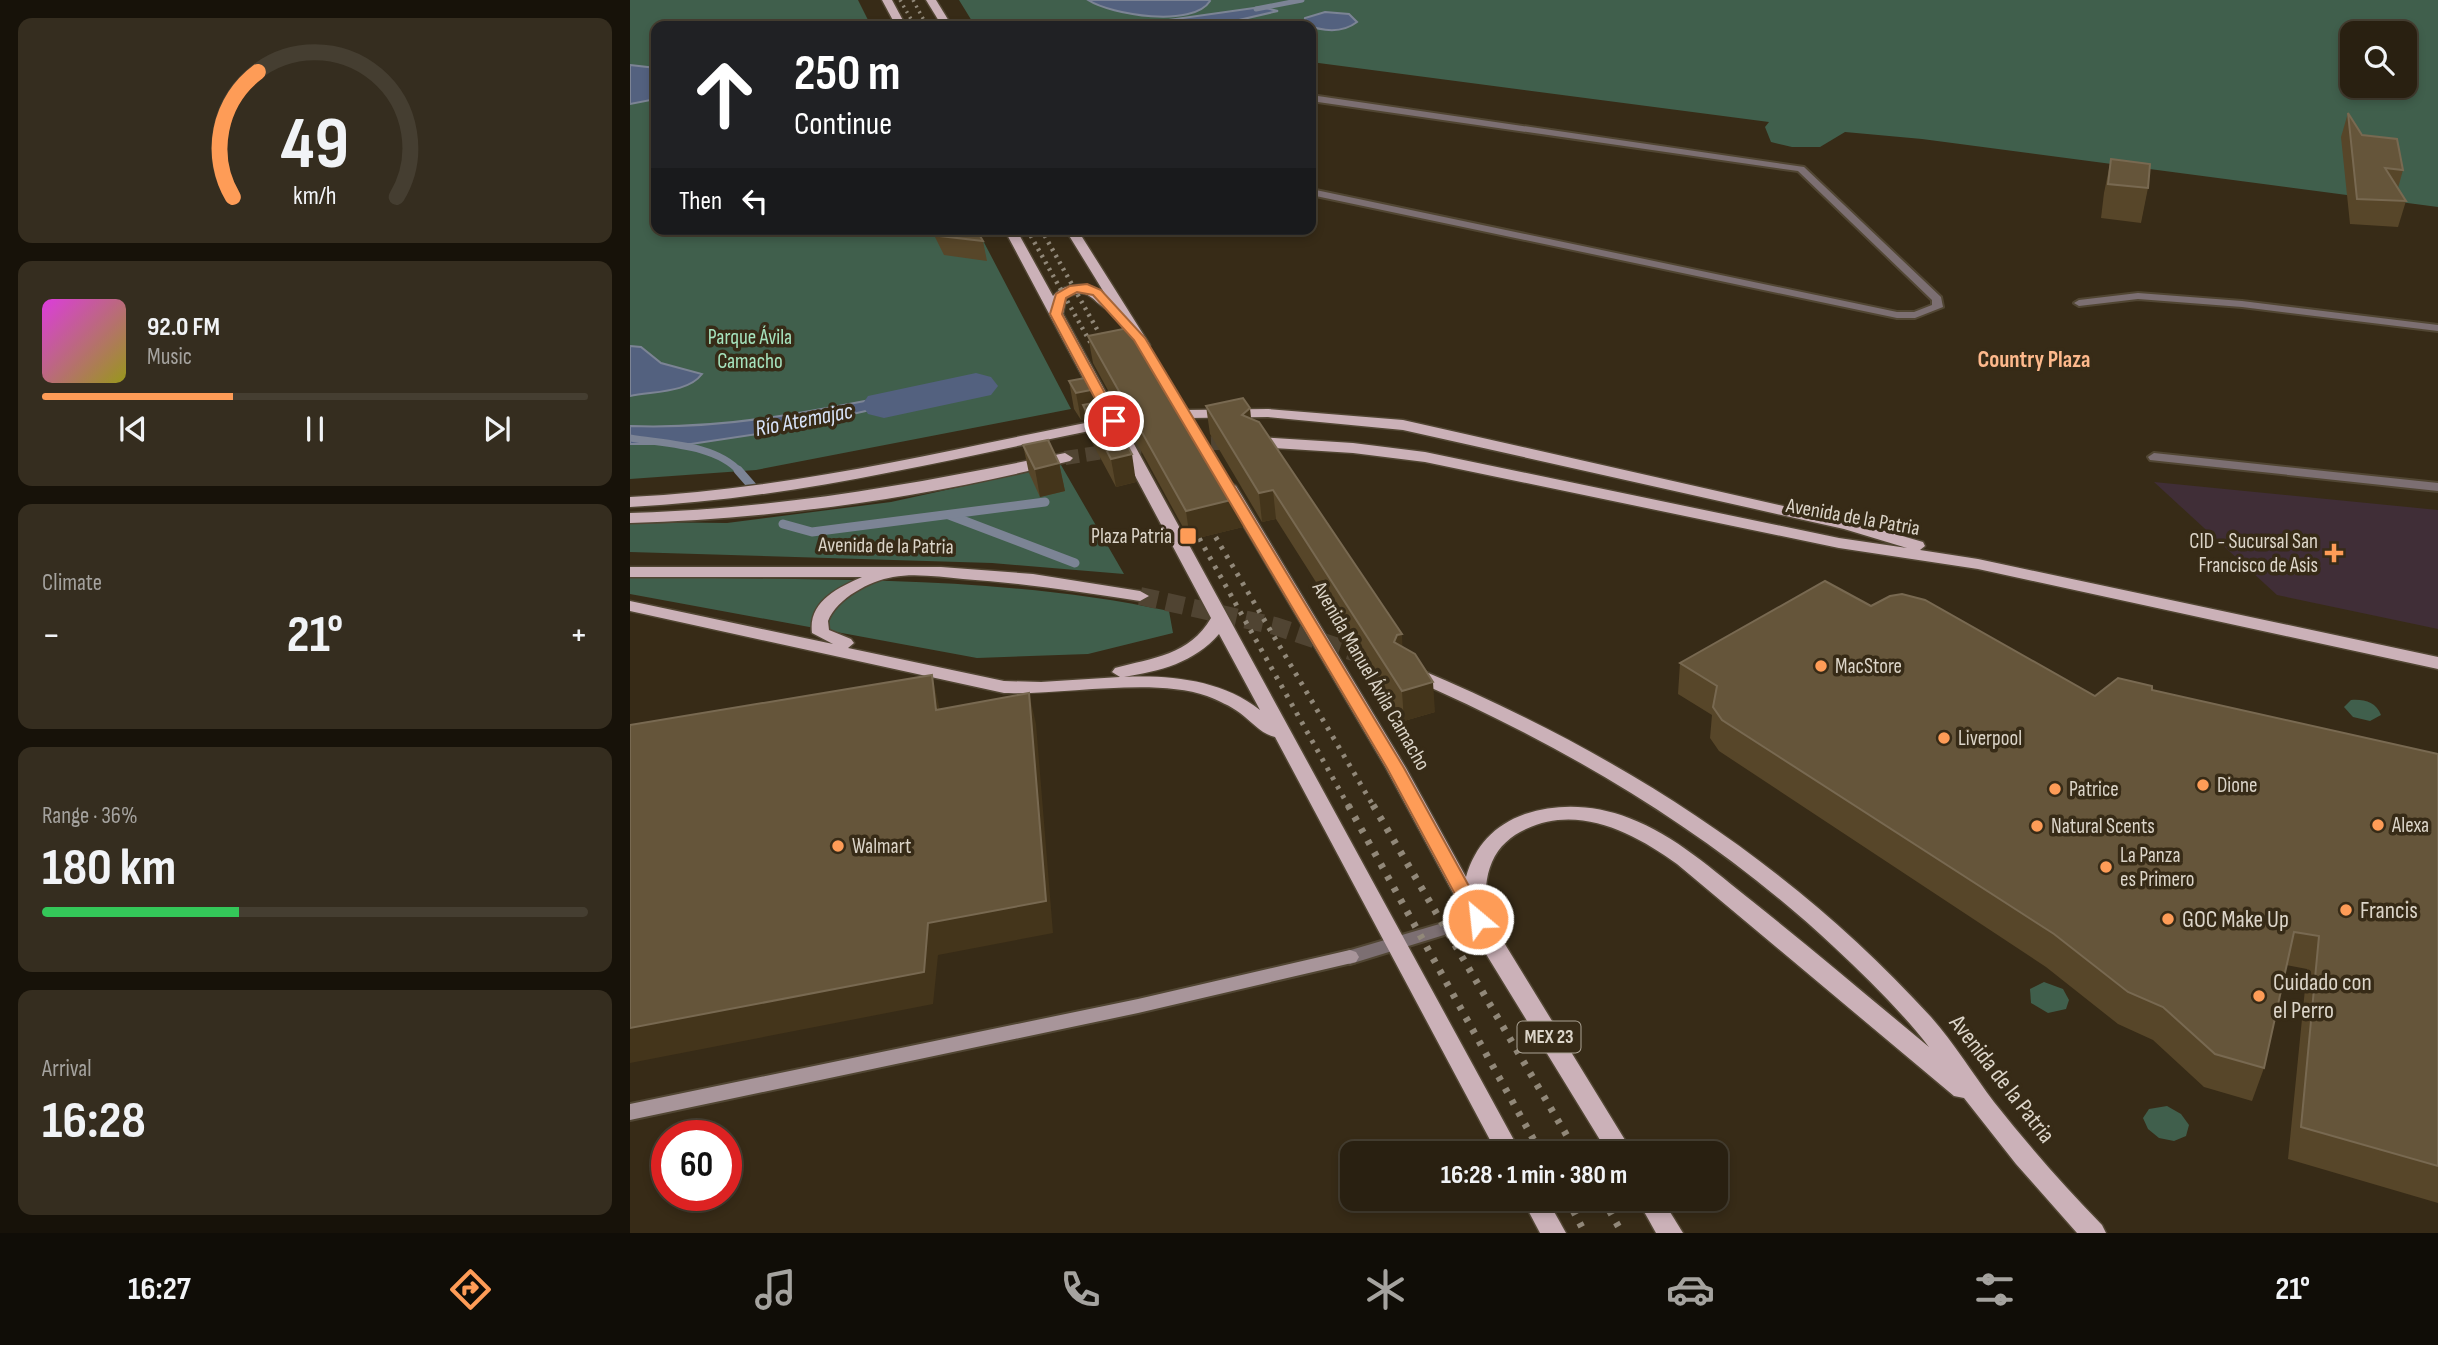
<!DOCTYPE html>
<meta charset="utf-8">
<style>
:root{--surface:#292011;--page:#352d1f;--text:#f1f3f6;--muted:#a5a39f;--line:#453e31;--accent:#fe9c57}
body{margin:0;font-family:"Sofia Sans Condensed",sans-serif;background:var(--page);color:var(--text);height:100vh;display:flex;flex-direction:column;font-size:26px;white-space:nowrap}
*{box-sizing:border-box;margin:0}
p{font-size:23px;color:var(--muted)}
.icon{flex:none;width:38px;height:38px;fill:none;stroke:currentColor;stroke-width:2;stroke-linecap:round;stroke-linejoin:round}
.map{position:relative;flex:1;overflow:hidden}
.side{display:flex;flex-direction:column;gap:18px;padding:18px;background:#171209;width:630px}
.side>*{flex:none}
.banner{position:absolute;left:21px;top:21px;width:665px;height:214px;border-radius:14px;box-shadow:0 4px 10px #0003,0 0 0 2px var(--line);background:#202124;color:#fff;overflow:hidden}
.controls{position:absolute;left:1710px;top:21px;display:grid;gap:14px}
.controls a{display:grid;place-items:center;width:77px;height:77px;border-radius:14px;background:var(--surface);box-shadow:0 4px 10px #0003,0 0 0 2px var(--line);font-size:35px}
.speed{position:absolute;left:21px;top:1120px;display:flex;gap:14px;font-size:35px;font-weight:700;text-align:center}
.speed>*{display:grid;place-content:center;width:91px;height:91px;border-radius:50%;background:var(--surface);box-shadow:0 4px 10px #0003,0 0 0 2px var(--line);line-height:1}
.speed .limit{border:10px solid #d22;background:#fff;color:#111}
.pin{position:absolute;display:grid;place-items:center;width:60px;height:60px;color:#fff;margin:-30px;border:4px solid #fff;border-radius:50%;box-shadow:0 2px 7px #0007}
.me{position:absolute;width:77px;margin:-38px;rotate:332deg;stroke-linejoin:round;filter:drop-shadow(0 0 5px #0008)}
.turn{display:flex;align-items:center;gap:24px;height:147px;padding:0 28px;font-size:32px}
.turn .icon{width:91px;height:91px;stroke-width:2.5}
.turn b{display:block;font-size:49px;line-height:60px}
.then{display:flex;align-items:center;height:66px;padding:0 28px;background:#0003;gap:14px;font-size:26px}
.big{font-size:52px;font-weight:700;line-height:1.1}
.side .card{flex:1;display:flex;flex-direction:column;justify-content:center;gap:10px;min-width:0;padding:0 24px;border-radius:14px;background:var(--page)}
.side .dial{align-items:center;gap:0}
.dial svg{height:182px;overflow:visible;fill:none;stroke:var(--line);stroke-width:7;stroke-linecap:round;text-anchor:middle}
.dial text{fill:var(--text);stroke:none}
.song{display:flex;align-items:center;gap:21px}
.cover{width:84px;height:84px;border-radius:10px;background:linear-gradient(135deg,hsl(300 70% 55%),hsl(60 70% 35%))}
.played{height:7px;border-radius:4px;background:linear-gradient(90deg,var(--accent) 35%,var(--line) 35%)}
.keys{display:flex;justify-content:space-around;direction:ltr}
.heat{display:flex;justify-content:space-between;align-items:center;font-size:38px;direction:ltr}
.charge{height:10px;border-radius:5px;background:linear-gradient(90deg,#34c759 36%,var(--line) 0)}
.trip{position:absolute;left:710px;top:1141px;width:388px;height:70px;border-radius:14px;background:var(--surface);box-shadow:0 4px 10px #0003,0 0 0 2px var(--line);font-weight:700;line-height:70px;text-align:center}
.tab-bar{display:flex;height:112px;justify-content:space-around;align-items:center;background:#100d07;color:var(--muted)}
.tab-bar .icon{width:49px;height:49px}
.tab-bar .active{color:var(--accent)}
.tab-bar b{font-size:32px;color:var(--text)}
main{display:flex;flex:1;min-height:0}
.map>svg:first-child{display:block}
</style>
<main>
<section class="side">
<div class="card dial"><svg viewBox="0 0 100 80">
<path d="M14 69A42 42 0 1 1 86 69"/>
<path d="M14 69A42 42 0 0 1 25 14" stroke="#fe9c57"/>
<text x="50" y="56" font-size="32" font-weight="700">49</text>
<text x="50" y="72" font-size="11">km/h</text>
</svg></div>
<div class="card">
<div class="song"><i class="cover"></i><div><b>92.0 FM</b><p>Music</p></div></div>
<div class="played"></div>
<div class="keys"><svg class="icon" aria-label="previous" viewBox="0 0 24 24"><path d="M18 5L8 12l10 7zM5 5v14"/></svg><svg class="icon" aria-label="pause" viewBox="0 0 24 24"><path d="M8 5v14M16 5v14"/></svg><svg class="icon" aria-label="next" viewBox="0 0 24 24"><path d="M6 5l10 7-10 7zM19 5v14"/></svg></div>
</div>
<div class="card"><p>Climate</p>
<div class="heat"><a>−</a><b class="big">21°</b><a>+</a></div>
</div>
<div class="card"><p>Range · 36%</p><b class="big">180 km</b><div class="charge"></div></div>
<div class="card"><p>Arrival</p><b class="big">16:28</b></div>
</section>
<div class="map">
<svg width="1808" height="1233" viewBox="0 0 1808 1233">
<rect width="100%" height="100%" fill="#372b17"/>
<!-- industrial -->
<polygon fill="#402e37" points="1524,482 1808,510 1808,629 1647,595"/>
<!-- green -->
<g fill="#405f4c" fill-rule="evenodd">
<polygon points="0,0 228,0 241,26 26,26 26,229 347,229 441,409 126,470 0,479"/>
<path d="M329,0H1808V207L1292,139L1215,132L1190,147H1162L1141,142L1135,127L1139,122L681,62V26H345ZM1722,33H1774V86H1722Z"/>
<polygon points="431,465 494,574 362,563 0,552 0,522 97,523 261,502"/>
<path d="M0,576C179,582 363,573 539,611L543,633L458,654L347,658L0,594Z"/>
<path d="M1721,700C1734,699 1746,702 1751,715L1740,721L1723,717L1714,707Z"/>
<polygon points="1414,982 1433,989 1439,1000 1436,1009 1418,1013 1401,1003 1400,989"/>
<polygon points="1537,1106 1551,1114 1559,1125 1556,1136 1544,1141 1529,1138 1518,1129 1513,1118 1519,1109"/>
</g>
<!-- water -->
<g fill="#53617f" stroke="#7c8495" stroke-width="2">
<path d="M458,0H579L580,1C563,28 481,15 458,0Z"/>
<polygon points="631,7 648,11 583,26 496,26"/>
<path d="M695,12L719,14L727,22C710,35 689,30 674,24L675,18Z"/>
<polygon points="0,65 26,68 26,99 0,104"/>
<path d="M0,346L11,347L31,363L72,374C58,393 23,391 0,396Z"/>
<path d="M312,386L323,391L153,430L61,444H0V426C108,430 207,406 312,386Z"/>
</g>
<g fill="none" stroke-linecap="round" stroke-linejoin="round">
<!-- stream-far2 -->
<polyline stroke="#7c8495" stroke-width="5" points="626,9 672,0"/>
<!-- stream-far1 -->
<path stroke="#7c8495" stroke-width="7" d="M0,438C34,444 86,444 110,472"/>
<!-- stream -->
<g stroke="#7c8495" stroke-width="9">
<polyline points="108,470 122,486"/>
<polyline points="319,515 445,563"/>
<polyline points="153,524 182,532 415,502"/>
</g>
<!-- river -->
<polygon fill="#53617f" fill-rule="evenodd" points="346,373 361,377 368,386 361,395 254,418 238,414 232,405 238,396"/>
<!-- primary-tunnel-far1 -->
<polyline stroke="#504432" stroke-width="14" stroke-dasharray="14 7" stroke-linecap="butt" points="435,458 506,447 609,442"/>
<!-- primary-tunnel -->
<polyline stroke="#504432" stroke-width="18" stroke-dasharray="18 9" stroke-linecap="butt" points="510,596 645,626 753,662"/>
<!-- street casing -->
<g stroke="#514633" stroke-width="4">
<g id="street">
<polygon points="681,95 1174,167 1311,297 1313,307 1285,318 1267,318 681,195 681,189 1267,312 1284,312 1302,305 1302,300 1168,171 681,101"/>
<polygon points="1508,293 1612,301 1808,325 1808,331 1612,307 1508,299 1449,306 1444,303 1449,300"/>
<polygon points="1524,453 1808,483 1808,491 1520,460 1518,457"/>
<polygon points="847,913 853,915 856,919 853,923 720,964 714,962 711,957 714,952"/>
</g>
</g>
<!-- secondary casing -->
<g stroke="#514633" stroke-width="4">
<polygon id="secondary" points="720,950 726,952 729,957 726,962 508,1013 0,1120 0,1104 508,999"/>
</g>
<!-- primary casing -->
<g stroke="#514633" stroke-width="3">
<g id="primary">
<polygon points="252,0 262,0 276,26 266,26"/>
<polygon points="296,0 306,0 322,26 312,26"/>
<path d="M374,229H386L423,296C437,281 458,282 475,294L435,229H447L520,345L518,348H508L485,310C464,311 463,282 436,298L433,314L891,1153H867L645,737C631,734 621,721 610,713C601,706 587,700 577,696C524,677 433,695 374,693L0,611V601L203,644L182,633C178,602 207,588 232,577H0V567H311L403,574L510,591L519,596L510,601C451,592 393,583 333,579C311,577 285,573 263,577C240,581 207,598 198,621L199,630L221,639L224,643L218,648L374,681L411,682L490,677L482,672L485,668C522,658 560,655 581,618L479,427C320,459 163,499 0,507V497C162,489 317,450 475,419ZM589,634L630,710C592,680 541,675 494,677C530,671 564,663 589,634Z"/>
<polygon points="638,409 773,420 1224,522 1293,542 1295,546 1290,550 1348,559 1808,657 1808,669 1348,569 1209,548 795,462 723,453 626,447 618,442 626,437 723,443 795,452 1209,538 1277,548 1214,529 773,430 638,417 557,418 550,414 557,410"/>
<path d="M435,453L443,458L440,461C297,497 148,519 0,523V513C148,509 291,483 435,453Z"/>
<path d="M598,481L606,486L776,768L836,877C845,846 864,825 895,814C929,803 965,805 999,818C1045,835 1084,871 1122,901C1182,949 1240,998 1299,1047C1271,1011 1237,978 1204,947C1079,830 933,745 777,677L774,673L777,669H789C985,752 1157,859 1301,1017C1324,1043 1343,1074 1364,1102C1398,1145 1434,1186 1472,1225L1476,1233H1447L1386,1164L1334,1098L1324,1096L1047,864C1004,833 949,804 896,829C881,836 869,846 862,862C855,878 856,893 854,910L1003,1153H978L856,954L756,768L590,486Z"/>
<polygon points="892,1199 917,1199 936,1233 910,1233"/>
<polygon points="1007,1199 1032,1199 1053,1233 1026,1233"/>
</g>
</g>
<!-- street -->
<use href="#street" fill="#7c6f72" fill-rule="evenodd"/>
<!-- secondary -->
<use href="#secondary" fill="#a8959a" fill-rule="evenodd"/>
<!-- primary -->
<use href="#primary" fill="#cbb1b8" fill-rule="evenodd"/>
<!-- rail-far3 -->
<g stroke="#918879" stroke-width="3.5" stroke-dasharray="2 4.5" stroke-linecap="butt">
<polyline points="270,0 285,26"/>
<polyline points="283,0 297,26"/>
</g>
<!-- rail-far2 -->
<g stroke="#918879" stroke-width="4.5" stroke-dasharray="2.5 5" stroke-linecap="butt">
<polyline points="397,229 469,358"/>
<polyline points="411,229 478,349"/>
</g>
<!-- rail-far1 -->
<g stroke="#918879" stroke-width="5" stroke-dasharray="3.5 7" stroke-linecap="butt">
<polyline points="575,519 744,807"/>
<polyline points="559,520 719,807"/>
</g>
<!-- rail -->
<g stroke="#918879" stroke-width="7" stroke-dasharray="4.5 9" stroke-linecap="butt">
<polyline points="718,805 911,1153"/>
<polyline points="743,805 947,1153"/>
<polyline points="937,1199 955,1233"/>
<polyline points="973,1199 992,1233"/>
</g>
</g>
<!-- wall -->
<g fill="#574629">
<polygon points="1718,113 1732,135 1773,170 1768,188 1776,201 1768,227 1720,224 1711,137"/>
<polygon points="1481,159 1518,188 1511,223 1471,218 1474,193"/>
<polygon points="301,229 346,229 353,241 357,261 314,255"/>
<polygon points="458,336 613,527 560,540 463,363"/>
<polygon points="439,381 466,389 469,402 506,482 486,487 457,433 455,419 451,420 444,409"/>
<polygon points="576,406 621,418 772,647 805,712 774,721 646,519 632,522 580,434"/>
<polygon points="393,445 429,463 435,491 410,497 399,473"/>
<polygon points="1241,606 1465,696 1522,690 1808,754 1808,1203 1658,1159 1677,969 1656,965 1634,1068 1622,1101 1574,1087 1523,1040 1488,1024 1416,967 1089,751 1080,738 1082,715 1048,694 1050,663"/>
</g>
<!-- shaded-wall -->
<g fill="#44351b">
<polygon points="466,389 471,416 453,405 455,419 451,420 446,393"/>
<polygon points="620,408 623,436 612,415"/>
<polygon points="502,454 506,482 486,487 481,459"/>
<polygon points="429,463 435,491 410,497 405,469"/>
<polygon points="643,490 646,519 632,522 629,493"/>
<polygon points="609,498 613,527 560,540 556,511"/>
<polygon points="772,634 773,664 764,642 767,635"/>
<polygon points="302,675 309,706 314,741 306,710"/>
<polygon points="803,682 805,712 774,721 772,691"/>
<polygon points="399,693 406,724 423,933 308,955 303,1004 0,1063 0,1028"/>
</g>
<!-- building -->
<g fill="#65553a" stroke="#786951" stroke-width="2">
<polygon points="1718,113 1732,135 1767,139 1773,170 1755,168 1776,201 1727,199"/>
<polygon points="1481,159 1520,164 1518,188 1478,184"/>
<polygon points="307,229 346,229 353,241 310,236"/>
<polygon points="503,327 544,388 609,498 556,511 458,336"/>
<polygon points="460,377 466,389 446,393 439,381"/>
<polygon points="613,398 620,408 612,415 629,422 772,634 767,635 764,642 785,654 803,682 772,691 643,490 629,493 576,406"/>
<polygon points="473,401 502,454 481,459 453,405"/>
<polygon points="418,440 429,463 405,469 393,445"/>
<polygon points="1195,581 1241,606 1260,596 1272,594 1295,600 1465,696 1488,678 1522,686 1522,690 1808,754 1808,1166 1671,1127 1689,936 1664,932 1634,1068 1585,1054 1533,1007 1498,992 1424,934 1092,720 1083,707 1087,686 1050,663"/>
<polygon points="302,675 306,710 399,693 416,901 298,923 294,972 0,1028 0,725"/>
</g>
<!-- route -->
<polygon fill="#fe9c57" stroke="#a56539" stroke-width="2" points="457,284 471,290 515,338 774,768 857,919 854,924 841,924 757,768 504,340 463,295 447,292 436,298 432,314 490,421 484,425 477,421 420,314 426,294 440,286"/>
<!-- markers -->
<g fill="#fe9c57" stroke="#372b17" stroke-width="2.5">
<rect x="549" y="527" width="18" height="18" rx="3.5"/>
<path d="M1700.5 542.5h7v7h7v7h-7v7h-7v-7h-7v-7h7z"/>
<circle cx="1191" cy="666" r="7"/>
<circle cx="1314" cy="738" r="7"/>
<circle cx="1573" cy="785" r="7"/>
<circle cx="1425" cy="789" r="7"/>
<circle cx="1748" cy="825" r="7"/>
<circle cx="1407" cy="826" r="7"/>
<circle cx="208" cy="846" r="7"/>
<circle cx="1476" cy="867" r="7"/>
<circle cx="1716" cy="910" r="7"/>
<circle cx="1538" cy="919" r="7"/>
<circle cx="1629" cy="996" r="7"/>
</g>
<g text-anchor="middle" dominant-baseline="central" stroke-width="7" stroke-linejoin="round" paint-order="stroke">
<!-- shield labels -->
<rect fill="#372b17" stroke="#aaa294" stroke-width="2" x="887.5" y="1021.5" width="63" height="31" rx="5"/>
<g font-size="19" font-weight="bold" fill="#dcd5c9">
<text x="919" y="1037">MEX 23</text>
</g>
<!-- park labels -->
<g font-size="21" fill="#a6e4be" stroke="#372b17">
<text x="120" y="337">Parque Ávila<tspan x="120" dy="24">Camacho</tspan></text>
</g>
<!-- street labels -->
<g font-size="21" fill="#dcd5c9" stroke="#372b17">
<text transform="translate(1223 517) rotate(10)">Avenida de la Patria</text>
<text transform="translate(256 546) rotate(1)">Avenida de la Patria</text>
<text transform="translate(741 676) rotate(60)">Avenida Manuel Ávila Camacho</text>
</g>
<!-- poi labels -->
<g font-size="21" fill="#dcd5c9" stroke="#372b17" text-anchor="start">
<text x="542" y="536" text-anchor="end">Plaza Patria</text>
<text x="1688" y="541" text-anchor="end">CID - Sucursal San<tspan x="1688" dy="24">Francisco de Asis</tspan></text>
<text x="1205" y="666">MacStore</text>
<text x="1328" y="738">Liverpool</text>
<text x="1587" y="785">Dione</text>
<text x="1439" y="789">Patrice</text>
<text x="1762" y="825">Alexa</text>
<text x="1421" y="826">Natural Scents</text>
<text x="222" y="846">Walmart</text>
<text x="1490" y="855">La Panza<tspan x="1490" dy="24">es Primero</tspan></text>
</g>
<!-- neighbourhood labels -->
<g font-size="23" font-weight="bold" fill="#feb98c" stroke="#372b17">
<text x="1404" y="360">Country Plaza</text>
</g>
<!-- water labels -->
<g font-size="23" font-style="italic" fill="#d8e3f9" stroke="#372b17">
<text transform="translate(174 420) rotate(-11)">Río Atemajac</text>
</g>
<!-- near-poi labels -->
<g font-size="24" fill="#dcd5c9" stroke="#372b17" text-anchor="start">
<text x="1730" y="910">Francis</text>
<text x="1552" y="919">GOC Make Up</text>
<text x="1643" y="982">Cuidado con<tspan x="1643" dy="28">el Perro</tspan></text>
</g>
<!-- near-street labels -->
<g font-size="24" fill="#dcd5c9" stroke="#372b17">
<text transform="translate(1372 1079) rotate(52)">Avenida de la Patria</text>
</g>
</g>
</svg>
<div class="controls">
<a><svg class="icon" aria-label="search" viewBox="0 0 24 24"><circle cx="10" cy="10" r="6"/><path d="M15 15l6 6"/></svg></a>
</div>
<div class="speed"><div class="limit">60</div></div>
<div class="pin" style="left:484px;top:421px;background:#d93025"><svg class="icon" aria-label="arrive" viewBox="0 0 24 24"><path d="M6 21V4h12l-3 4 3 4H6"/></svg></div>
<svg class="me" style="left:848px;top:919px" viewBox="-20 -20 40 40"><circle r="17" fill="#fe9c57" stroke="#fff" stroke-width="3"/><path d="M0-11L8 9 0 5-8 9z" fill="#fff"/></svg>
<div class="trip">16:28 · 1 min · 380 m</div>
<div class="banner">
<div class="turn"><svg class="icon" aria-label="ahead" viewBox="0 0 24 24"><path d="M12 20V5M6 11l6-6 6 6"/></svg><div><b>250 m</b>Continue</div></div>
<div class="then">Then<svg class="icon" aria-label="left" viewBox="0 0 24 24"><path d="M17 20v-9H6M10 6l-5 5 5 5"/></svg></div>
</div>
</div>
</main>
<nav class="tab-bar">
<b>16:27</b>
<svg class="icon active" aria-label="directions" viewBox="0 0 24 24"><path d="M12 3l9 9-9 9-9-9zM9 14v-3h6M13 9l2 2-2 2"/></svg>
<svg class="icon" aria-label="music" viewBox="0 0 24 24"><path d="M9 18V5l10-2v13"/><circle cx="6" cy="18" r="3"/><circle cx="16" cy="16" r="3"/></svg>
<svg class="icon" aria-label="phone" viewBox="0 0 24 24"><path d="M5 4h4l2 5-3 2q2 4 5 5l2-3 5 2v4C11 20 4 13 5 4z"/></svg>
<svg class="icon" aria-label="climate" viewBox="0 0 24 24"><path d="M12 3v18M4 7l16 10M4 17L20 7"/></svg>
<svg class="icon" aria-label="car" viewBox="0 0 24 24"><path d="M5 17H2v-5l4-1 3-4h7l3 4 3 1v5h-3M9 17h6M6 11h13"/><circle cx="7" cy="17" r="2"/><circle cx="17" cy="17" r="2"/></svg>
<svg class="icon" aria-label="filters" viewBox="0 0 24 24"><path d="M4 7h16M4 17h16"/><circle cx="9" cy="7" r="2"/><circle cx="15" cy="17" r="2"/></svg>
<b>21°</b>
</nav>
